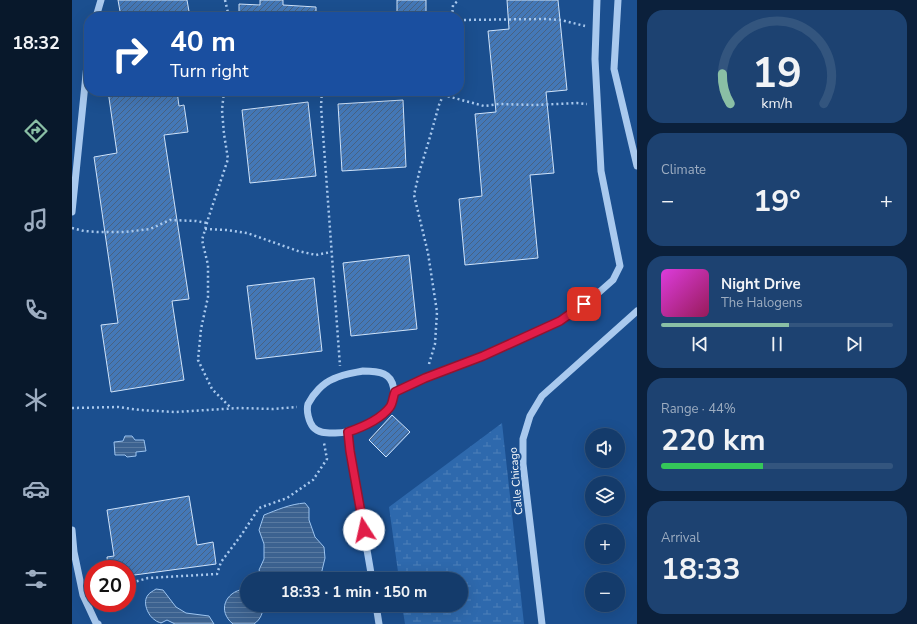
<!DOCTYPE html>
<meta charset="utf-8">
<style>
:root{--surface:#143b6b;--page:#1d4271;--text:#f1f3f6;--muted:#9dadc1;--line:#33557e;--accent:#8abfa5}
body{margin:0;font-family:"Nunito Sans",sans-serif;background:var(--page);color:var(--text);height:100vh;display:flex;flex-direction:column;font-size:15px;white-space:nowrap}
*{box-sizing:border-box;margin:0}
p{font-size:13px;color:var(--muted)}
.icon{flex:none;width:22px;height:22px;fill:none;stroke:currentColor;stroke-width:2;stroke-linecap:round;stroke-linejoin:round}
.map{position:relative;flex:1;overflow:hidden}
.sheet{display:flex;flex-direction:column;gap:10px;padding:10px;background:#0b203b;width:280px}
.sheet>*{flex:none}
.guide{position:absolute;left:12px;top:12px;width:380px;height:84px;border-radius:16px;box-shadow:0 4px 16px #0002,0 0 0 1px var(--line);background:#1a4fa0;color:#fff;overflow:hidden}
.buttons{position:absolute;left:513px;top:428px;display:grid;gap:8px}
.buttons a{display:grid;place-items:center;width:40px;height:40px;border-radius:50%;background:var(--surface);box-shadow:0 4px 16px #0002,0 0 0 1px var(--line);font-size:20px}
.speed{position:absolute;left:12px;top:560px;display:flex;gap:8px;font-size:20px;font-weight:700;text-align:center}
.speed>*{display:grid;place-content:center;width:52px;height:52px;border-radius:50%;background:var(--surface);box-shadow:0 4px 16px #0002,0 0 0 1px var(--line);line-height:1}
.speed .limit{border:6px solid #d22;background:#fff;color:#111}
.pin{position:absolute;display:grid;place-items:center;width:34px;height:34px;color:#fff;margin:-17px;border-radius:8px;box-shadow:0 2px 6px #0006}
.me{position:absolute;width:44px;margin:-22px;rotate:350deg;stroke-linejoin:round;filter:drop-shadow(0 0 3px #0008)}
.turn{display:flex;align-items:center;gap:14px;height:84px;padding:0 20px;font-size:18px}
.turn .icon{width:52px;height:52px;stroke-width:2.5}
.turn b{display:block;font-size:28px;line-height:34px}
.big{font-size:30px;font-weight:700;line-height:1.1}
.sheet .widget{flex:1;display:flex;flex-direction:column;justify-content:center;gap:6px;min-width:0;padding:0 14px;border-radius:16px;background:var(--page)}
.sheet .dial{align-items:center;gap:0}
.dial svg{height:104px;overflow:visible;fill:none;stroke:var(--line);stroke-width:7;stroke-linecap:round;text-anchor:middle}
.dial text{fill:var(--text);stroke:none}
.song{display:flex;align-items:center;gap:12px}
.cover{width:48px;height:48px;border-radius:6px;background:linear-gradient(135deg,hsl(300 70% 55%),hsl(330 70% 35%))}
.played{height:4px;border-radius:2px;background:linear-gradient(90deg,var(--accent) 55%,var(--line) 55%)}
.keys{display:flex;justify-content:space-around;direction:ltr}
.heat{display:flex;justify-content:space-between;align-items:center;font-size:22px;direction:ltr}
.charge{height:6px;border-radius:3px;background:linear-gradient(90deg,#34c759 44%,var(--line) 0)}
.trip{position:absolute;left:168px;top:572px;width:228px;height:40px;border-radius:20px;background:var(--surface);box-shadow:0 4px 16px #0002,0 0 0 1px var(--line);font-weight:700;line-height:40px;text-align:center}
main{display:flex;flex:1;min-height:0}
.tab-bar{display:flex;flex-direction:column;width:72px;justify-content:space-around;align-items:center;background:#08182b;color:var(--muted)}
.tab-bar .icon{width:28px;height:28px}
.tab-bar .on{color:var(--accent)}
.tab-bar b{font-size:18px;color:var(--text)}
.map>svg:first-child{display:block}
</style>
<main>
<nav class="tab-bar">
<b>18:32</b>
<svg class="icon on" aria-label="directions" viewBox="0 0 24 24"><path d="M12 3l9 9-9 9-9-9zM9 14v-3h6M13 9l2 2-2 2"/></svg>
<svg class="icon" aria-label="music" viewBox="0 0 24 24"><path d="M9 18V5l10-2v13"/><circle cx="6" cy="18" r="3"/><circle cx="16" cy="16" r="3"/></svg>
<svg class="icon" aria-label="phone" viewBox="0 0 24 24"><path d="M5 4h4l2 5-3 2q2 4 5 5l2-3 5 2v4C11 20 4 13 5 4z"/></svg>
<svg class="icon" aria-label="climate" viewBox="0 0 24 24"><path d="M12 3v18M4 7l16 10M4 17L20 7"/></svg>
<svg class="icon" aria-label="car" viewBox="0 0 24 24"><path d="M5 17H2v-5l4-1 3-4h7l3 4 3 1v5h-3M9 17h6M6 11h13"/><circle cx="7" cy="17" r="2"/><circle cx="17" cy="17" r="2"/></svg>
<svg class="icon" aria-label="filters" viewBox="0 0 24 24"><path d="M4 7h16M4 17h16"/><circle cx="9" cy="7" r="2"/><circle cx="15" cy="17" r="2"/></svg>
</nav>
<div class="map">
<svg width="565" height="624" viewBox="0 0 565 624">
<defs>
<pattern id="wetland-marsh" width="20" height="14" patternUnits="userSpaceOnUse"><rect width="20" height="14" fill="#2e69ad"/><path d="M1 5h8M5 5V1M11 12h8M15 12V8" fill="none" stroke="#4d80b9"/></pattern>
<pattern id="water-rules" width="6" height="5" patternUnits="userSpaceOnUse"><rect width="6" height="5" fill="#3c6290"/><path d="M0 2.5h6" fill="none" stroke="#597aa1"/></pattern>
<pattern id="building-hatch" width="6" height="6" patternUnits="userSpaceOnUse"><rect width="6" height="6" fill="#4478b7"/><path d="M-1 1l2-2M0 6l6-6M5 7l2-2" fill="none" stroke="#486282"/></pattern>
</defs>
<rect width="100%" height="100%" fill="#1b4f8f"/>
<!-- wetland -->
<polygon fill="url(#wetland-marsh)" points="430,423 452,624 333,624 330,605 389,605 389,579 327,579 317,507"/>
<!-- water -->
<g fill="url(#water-rules)" stroke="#9cc4f0">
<polygon points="53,436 60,436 63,440 72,440 74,451 64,452 64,456 55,457 53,455 43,455 42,442 51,441"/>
<path d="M233,503L237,508V520L243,537L252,547L253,558L248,579H228L226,578L220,579H191L187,570L192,559V544L187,530L192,515C205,510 218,504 233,503Z"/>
<path d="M84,589L91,590L104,607L114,613L137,616L142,624H103L95,620L89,623C87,622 85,622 83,620C76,616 70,602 76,595C77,593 81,591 84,589Z"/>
<path d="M172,589H175V605H191C191,613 189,619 182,624H161C145,611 153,592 172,589Z"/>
</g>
<!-- building -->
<g fill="url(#building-hatch)" stroke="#cfe3fa">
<polygon points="46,0 115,0 118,17 49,17"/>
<polygon points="188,0 211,0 211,5 244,7 244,17 167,17 167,4 188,5"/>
<rect x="325" y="0" width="29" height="17"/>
<polygon points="435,0 486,0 495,90 474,92 482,173 458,175 466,258 393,265 387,199 410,196 403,114 424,112 416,31 437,29"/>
<polygon points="36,91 105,91 107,106 112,105 116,132 92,135 117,299 100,301 112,380 39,392 29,325 46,323 22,157 45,153"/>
<polygon points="331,100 334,167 270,171 266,104"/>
<polygon points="236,102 244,176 178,183 170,110"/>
<polygon points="337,255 345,329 279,336 271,263"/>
<polygon points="242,278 250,351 184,359 175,286"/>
<polygon points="320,415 338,432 314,457 297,440"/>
<polygon points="117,496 125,545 141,542 144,564 55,576 55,569 36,569 35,557 42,556 35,510"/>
</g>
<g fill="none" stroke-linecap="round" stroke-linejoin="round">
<!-- path -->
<g stroke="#a9c9ee" stroke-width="2.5" stroke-dasharray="2 3" stroke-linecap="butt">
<polyline points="153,0 157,17"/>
<polyline points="380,17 381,5 387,0"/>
<polyline points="387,20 473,19 489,20 513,26"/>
<polyline points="152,91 150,110 152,134 156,159 137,216 130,240 136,265 136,297 129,329 126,360 140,389 159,408"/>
<polyline points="250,91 249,106 268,366"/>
<polyline points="371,95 412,106 427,104 463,105 505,103 515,104"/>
<polyline points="0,228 12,231 26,232 53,232 78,229 98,220 124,221 135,223"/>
<polyline points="133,229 155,230 175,233 226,251 244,255 259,252"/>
<polyline points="357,364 363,344 365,312 356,253 342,195 347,173 358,137 367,105 373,91"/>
<polyline points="0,408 46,407 68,410 103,412 167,408 201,409 225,407"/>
<polyline points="55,584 76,578 145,574 149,562 170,534 187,508 215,498 241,480 255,459 252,443"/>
</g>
<!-- minor -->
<g stroke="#a9c9ee" stroke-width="7">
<polyline points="546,0 542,69 565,166"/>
<polyline points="24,17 29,0"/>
<polyline points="0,212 17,45"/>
<path d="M291,371C298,371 305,371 312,374C323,379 324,395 319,405C311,421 277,434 261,433C254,433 246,433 241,427C237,422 234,411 236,404C241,394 251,383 261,379C271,374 281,373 291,371Z"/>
<polyline points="323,391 353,378 411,356 488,321 524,295 541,280 548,266 529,171 523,59 525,0"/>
<polyline points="276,431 278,451 300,579"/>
<polyline points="0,530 2,552 11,595 24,623 26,624"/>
<polyline points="304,605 307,624"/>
<polyline points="470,624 451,464 451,439 458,416 470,396 565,311"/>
</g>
</g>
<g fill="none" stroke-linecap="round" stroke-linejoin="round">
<!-- route casing -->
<g stroke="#92132f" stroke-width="10">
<path id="route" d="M292,530L278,451L276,432C291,427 308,420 318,407C321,403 321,396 323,392L353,378L411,356L488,321L512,304"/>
</g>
<!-- route -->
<use href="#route" stroke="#e11d48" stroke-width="7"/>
</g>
<g text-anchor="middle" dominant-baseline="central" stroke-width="4" stroke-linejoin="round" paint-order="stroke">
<!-- street labels -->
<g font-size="11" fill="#fff" stroke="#1b4f8f">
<text transform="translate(444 481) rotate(-95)">Calle Chicago</text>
</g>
</g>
</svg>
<div class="buttons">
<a><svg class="icon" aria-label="sound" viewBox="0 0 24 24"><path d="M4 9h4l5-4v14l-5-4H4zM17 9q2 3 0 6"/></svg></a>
<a><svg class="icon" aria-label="layers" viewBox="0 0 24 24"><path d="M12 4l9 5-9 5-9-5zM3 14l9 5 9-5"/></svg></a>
<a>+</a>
<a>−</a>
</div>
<div class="speed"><div class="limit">20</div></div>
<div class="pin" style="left:512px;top:304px;background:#d93025"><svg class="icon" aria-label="arrive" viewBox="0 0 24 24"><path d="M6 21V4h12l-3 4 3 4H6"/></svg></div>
<svg class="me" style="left:292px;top:530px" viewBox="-20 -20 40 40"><circle r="19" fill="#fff"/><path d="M0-13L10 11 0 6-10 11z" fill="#e11d48"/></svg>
<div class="trip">18:33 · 1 min · 150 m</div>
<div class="guide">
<div class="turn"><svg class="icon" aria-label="right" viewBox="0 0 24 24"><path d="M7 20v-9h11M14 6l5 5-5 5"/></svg><div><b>40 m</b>Turn right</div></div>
</div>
</div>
<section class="sheet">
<div class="widget dial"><svg viewBox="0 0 100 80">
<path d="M14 69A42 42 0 1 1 86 69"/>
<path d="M14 69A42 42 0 0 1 8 46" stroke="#8abfa5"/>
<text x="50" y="56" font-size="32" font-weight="700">19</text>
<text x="50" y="72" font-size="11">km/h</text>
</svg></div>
<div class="widget"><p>Climate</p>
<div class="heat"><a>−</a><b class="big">19°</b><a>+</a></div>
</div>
<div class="widget">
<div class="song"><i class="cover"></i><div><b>Night Drive</b><p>The Halogens</p></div></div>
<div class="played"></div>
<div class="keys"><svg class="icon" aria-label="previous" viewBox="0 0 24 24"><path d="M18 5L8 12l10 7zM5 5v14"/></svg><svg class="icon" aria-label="pause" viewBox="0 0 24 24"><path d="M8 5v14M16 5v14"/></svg><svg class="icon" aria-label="next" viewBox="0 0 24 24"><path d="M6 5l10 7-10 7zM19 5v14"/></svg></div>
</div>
<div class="widget"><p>Range · 44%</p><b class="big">220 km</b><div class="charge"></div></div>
<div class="widget"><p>Arrival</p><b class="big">18:33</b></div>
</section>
</main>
